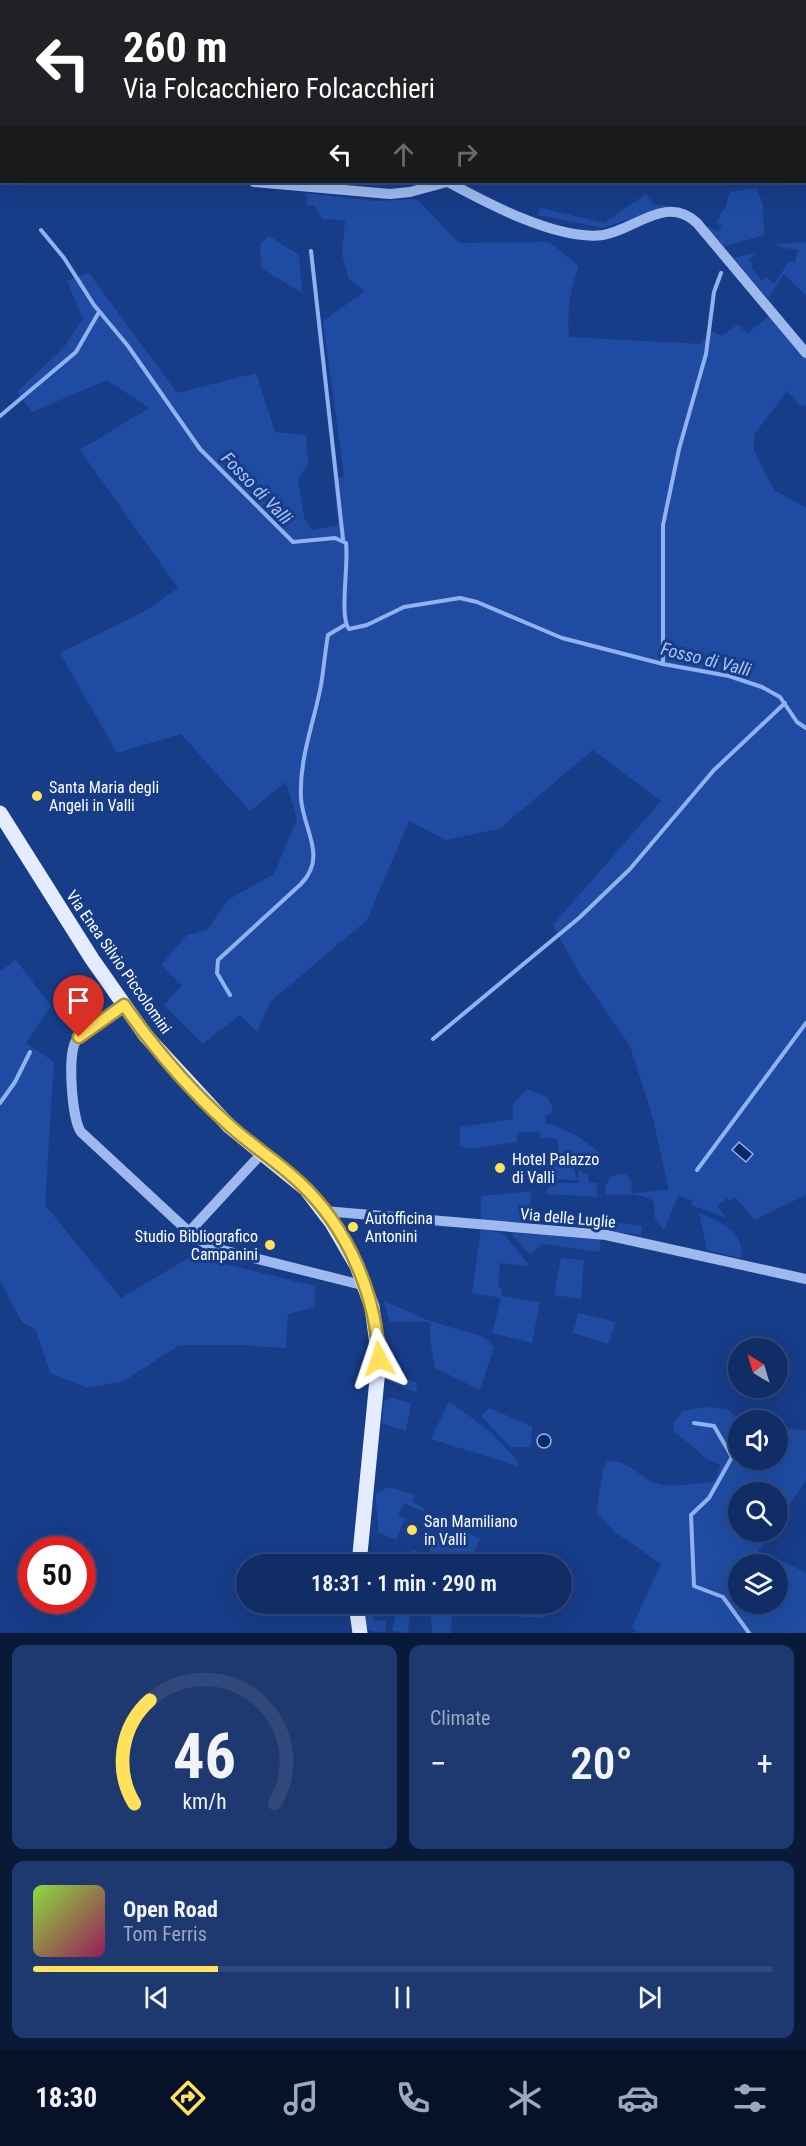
<!DOCTYPE html>
<meta charset="utf-8">
<style>
:root{--surface:#112d66;--page:#1e396f;--text:#f1f3f6;--muted:#9ca8bf;--line:#30497a;--accent:#ffe15b}
body{margin:0;font-family:"Roboto Condensed",sans-serif;background:var(--page);color:var(--text);height:100vh;display:flex;flex-direction:column;font-size:22px;white-space:nowrap}
*{box-sizing:border-box;margin:0}
p{font-size:20px;color:var(--muted)}
.icon{flex:none;width:33px;height:33px;fill:none;stroke:currentColor;stroke-width:2;stroke-linecap:round;stroke-linejoin:round}
.map{position:relative;height:1633px;overflow:hidden}
.sheet{display:flex;flex-direction:column;gap:12px;padding:12px;background:#091938;flex:1}
.sheet>*{flex:none}
.top-card{position:absolute;left:0px;top:0px;width:807px;height:183px;box-shadow:0 6px 24px #0002,0 0 0 2px var(--line);background:#202124;color:#fff;overflow:hidden}
.needle{width:39px;rotate:322deg}
.fabs{position:absolute;left:728px;top:1338px;display:grid;gap:12px}
.fabs a{display:grid;place-items:center;width:60px;height:60px;border-radius:50%;background:var(--surface);box-shadow:0 6px 24px #0002,0 0 0 2px var(--line);font-size:30px}
.speed{position:absolute;left:18px;top:1536px;display:flex;gap:12px;font-size:30px;font-weight:700;text-align:center}
.speed>*{display:grid;place-content:center;width:78px;height:78px;border-radius:50%;background:var(--surface);box-shadow:0 6px 24px #0002,0 0 0 2px var(--line);line-height:1}
.speed .limit{border:9px solid #d22;background:#fff;color:#111}
.pin{position:absolute;display:grid;place-items:center;width:51px;height:51px;color:#fff;margin:-62px -26px;border-radius:50% 50% 50% 0;rotate:-45deg;box-shadow:0 0 6px #0007}
.pin .icon{rotate:45deg}
.me{position:absolute;width:66px;margin:-33px;rotate:355deg;stroke-linejoin:round;filter:drop-shadow(0 0 4px #0008)}
.turn{display:flex;align-items:center;gap:21px;height:126px;padding:0 24px;font-size:27px}
.turn .icon{width:78px;height:78px;stroke-width:2.5}
.turn b{display:block;font-size:42px;line-height:51px}
.lanes{display:flex;align-items:center;height:57px;padding:0 24px;background:#0003;justify-content:center;gap:30px;direction:ltr}
.lanes .off{opacity:.35}
.big{font-size:45px;font-weight:600;line-height:1.1}
.sheet .widget{flex:1;display:flex;flex-direction:column;justify-content:center;gap:9px;min-width:0;padding:0 21px;border-radius:12px;background:var(--page)}
.sheet .dial{align-items:center;gap:0}
.dial svg{height:156px;overflow:visible;fill:none;stroke:var(--line);stroke-width:7;stroke-linecap:round;text-anchor:middle}
.dial text{fill:var(--text);stroke:none}
.song{display:flex;align-items:center;gap:18px}
.cover{width:72px;height:72px;border-radius:9px;background:linear-gradient(135deg,hsl(90 70% 55%),hsl(330 70% 35%))}
.played{height:6px;border-radius:3px;background:linear-gradient(90deg,var(--accent) 25%,var(--line) 25%)}
.keys{display:flex;justify-content:space-around;direction:ltr}
.heat{display:flex;justify-content:space-between;align-items:center;font-size:33px;direction:ltr}
.sheet .tiles{flex:1;display:grid;gap:12px;grid-template-columns:1fr 1fr}
.widget:last-child{grid-column:span 2}
.trip{position:absolute;left:236px;top:1554px;width:336px;height:60px;border-radius:30px;background:var(--surface);box-shadow:0 6px 24px #0002,0 0 0 2px var(--line);font-weight:600;line-height:60px;text-align:center}
.tabs{display:flex;height:96px;justify-content:space-around;align-items:center;background:#071229;color:var(--muted)}
.tabs .icon{width:42px;height:42px}
.tabs .active{color:var(--accent)}
.tabs b{font-size:27px;color:var(--text)}
.map>svg:first-child{display:block}
</style>
<div class="map">
<svg width="806" height="1633" viewBox="0 0 806 1633">
<rect width="100%" height="100%" fill="#173c88"/>
<!-- green -->
<g fill="#1f4ca2" fill-rule="evenodd">
<polygon points="704,0 806,0 806,1 703,1"/>
<polygon points="756,188 763,204 764,235 724,247 706,228 711,226 710,228 718,232 722,226 716,222 725,208 730,192"/>
<path d="M306,193L376,201L417,199L459,243L549,242L579,266C570,288 567,314 569,337L700,344L712,331L722,336L738,324L747,334L770,315L806,359V405L800,406L787,391L754,435V451L774,490L806,508V1195L754,1220L736,1198L729,1201L727,1198L717,1206L727,1218L691,1205L692,1200L678,1196L664,1230L655,1220L654,1202C641,1191 621,1195 605,1195C605,1180 611,1172 626,1174L631,1181L632,1193L669,1190L652,1115L630,1046L576,968L553,925L661,801L593,750L499,829L446,840L409,821L367,920L271,1001L257,1032L240,1015L203,1044L164,1005L182,985L161,965L187,935L207,930L228,900L274,874L297,819L286,782L250,811L181,734L117,753L60,653L145,611L178,588L80,450L149,408L107,380L32,412L17,392L64,347L83,319L67,281L89,273L177,393L256,373L275,432L306,435L308,464L298,480L304,517L312,530L338,525L334,478L344,476L323,321L365,291L349,279L342,254L345,220L322,219L314,205H307Z"/>
<polygon points="646,194 653,204 670,206 602,228 538,215 541,208 604,223"/>
<polygon points="269,236 299,255 302,293 261,268 260,244"/>
<polygon points="806,242 806,296 784,274 768,298 733,258 756,253 749,259 753,264 751,267 762,281 767,277 774,284 789,261 795,262 798,250 787,248 787,250 776,244"/>
<polygon points="16,960 51,1006 26,1043 54,1062 45,1205 121,1298 192,1256 315,1286 315,1307 288,1314 286,1348 240,1345 179,1345 124,1381 88,1388 50,1373 36,1330 22,1322 0,1281 0,971"/>
<path d="M527,1089L547,1097L553,1107L551,1113L545,1116L546,1123C564,1127 589,1142 602,1156L592,1159L577,1154L556,1156V1151H559L558,1142L555,1138H541L540,1131L517,1133V1142L468,1149L460,1146V1127L513,1119V1104Z"/>
<polygon points="571,1158 577,1180 550,1179 545,1160"/>
<polygon points="578,1170 588,1175 589,1183 597,1183 597,1197 545,1194 551,1183 579,1183"/>
<polygon points="532,1191 526,1226 481,1222 481,1196"/>
<path d="M699,1213C719,1222 745,1230 741,1258L707,1250Z"/>
<polygon points="608,1221 642,1226 641,1235 602,1230 602,1224 607,1225"/>
<polygon points="481,1229 503,1233 530,1266 500,1263 498,1288 502,1289 502,1296 540,1302 532,1343 492,1333 501,1298 472,1293"/>
<polygon points="511,1233 600,1239 600,1252 543,1244 530,1255"/>
<polygon points="561,1258 584,1260 581,1299 554,1295"/>
<polygon points="384,1301 430,1321 484,1337 494,1347 480,1390 435,1368 430,1340 430,1322 390,1322"/>
<polygon points="578,1313 616,1322 608,1344 573,1333"/>
<polygon points="388,1363 400,1365 404,1377 417,1383 416,1392 388,1382"/>
<polygon points="392,1398 411,1403 406,1431 382,1423 384,1401"/>
<polygon points="449,1401 492,1433 518,1461 517,1466 431,1439"/>
<path d="M704,1407L727,1409L739,1420L738,1460H777V1427L806,1431V1480L777,1523V1492H738V1532H771L755,1556L785,1562L806,1573V1633H638L632,1627L661,1564L615,1532L596,1512L603,1470L608,1460C635,1463 641,1481 662,1485C678,1487 698,1483 714,1482L721,1465L707,1459L674,1431L673,1423L683,1411ZM738,1564H777V1604H738Z"/>
<polygon points="489,1408 532,1426 531,1447 510,1447 481,1416"/>
<path d="M389,1487L415,1495L412,1502L424,1508L423,1512L404,1503L398,1515L405,1519L396,1539L378,1533C379,1518 375,1507 376,1493Z"/>
<polygon points="458,1528 480,1539 468,1564 428,1564 411,1554 413,1550 427,1556 439,1533 452,1539"/>
<polygon points="487,1553 547,1556 547,1564 486,1564"/>
<polygon points="364,1604 375,1604 373,1620 386,1621 385,1632 371,1631 366,1627"/>
<polygon points="397,1604 452,1606 451,1633 432,1633 431,1613 410,1611 408,1633 392,1631"/>
<polygon points="484,1604 545,1604 544,1618 483,1614"/>
</g>
<!-- water -->
<g fill="#0e2a65" stroke="#90b2f1" stroke-width="1.5">
<polygon points="739,1142 753,1154 746,1162 732,1150"/>
<circle cx="544" cy="1441" r="7"/>
</g>
<g fill="none" stroke-linecap="round" stroke-linejoin="round">
<!-- stream -->
<g stroke="#90b2f1" stroke-width="4">
<polyline points="494,2 495,0"/>
<path d="M41,230L64,258L94,305L128,346L200,449L293,542L335,538L346,543C349,563 339,617 349,629L367,625L404,607L460,598L477,602L562,638L663,664L729,676L762,687L780,697L797,722L806,728"/>
<polyline points="311,251 343,539"/>
<polyline points="0,416 76,352 99,312"/>
<polyline points="663,664 663,525 679,449 706,354 714,292 721,273"/>
<path d="M230,995L217,973L218,960L301,884C328,856 303,830 301,798C299,758 314,723 321,685C324,668 325,651 328,635L345,625"/>
<polyline points="433,1039 579,918 630,869 714,770 785,703"/>
<polyline points="0,1103 15,1082 30,1052"/>
<polyline points="697,1170 806,1023"/>
<polyline points="694,1423 714,1426 732,1457 709,1498 691,1515 694,1586 723,1597 749,1633"/>
</g>
<!-- minor -->
<g stroke="#9eb9ee" stroke-width="10">
<polyline points="92,0 93,2"/>
<polyline points="58,2 61,0"/>
<polyline points="661,2 662,0"/>
<polyline points="0,18 2,20"/>
<polyline points="0,79 2,79"/>
<polyline points="0,102 2,101"/>
<polyline points="0,159 2,159"/>
<polyline points="254,182 390,194 410,192 447,182"/>
<path d="M448,182C487,203 557,241 603,235C635,230 666,194 697,223L806,353"/>
<path d="M124,1005C109,1016 86,1027 76,1041C67,1054 72,1120 81,1132L189,1232L210,1247L366,1286"/>
<polyline points="324,1211 606,1235 806,1279"/>
<polyline points="189,1232 262,1153"/>
</g>
<!-- major -->
<g stroke="#e5ecff" stroke-width="15">
<polyline points="0,813 92,959 146,1036 229,1126 306,1189 332,1223 357,1266 372,1307 379,1359 359,1564"/>
<polyline points="356,1604 360,1633"/>
</g>
</g>
<g fill="none" stroke-linecap="round" stroke-linejoin="round">
<!-- route casing -->
<g stroke="#a6923b" stroke-width="15">
<path id="route" d="M79,1037L124,1005C154,1048 190,1090 229,1125C252,1146 278,1162 300,1183C348,1228 376,1295 379,1359"/>
</g>
<!-- route -->
<use href="#route" stroke="#ffe15b" stroke-width="10"/>
</g>
<!-- markers -->
<g fill="#ffe15b" stroke="#173c88" stroke-width="2">
<circle cx="37" cy="796" r="6"/>
<circle cx="500" cy="1168" r="6"/>
<circle cx="353" cy="1227" r="6"/>
<circle cx="270" cy="1245" r="6"/>
<circle cx="412" cy="1530" r="6"/>
</g>
<g text-anchor="middle" dominant-baseline="central" stroke-width="6" stroke-linejoin="round" paint-order="stroke">
<!-- poi labels -->
<g font-size="16" fill="#fff" stroke="#173c88" text-anchor="start">
<text x="49" y="787">Santa Maria degli<tspan x="49" dy="18">Angeli in Valli</tspan></text>
<text x="512" y="1159">Hotel Palazzo<tspan x="512" dy="18">di Valli</tspan></text>
<text x="365" y="1218">Autofficina<tspan x="365" dy="18">Antonini</tspan></text>
<text x="258" y="1236" text-anchor="end">Studio Bibliografico<tspan x="258" dy="18">Campanini</tspan></text>
<text x="424" y="1521">San Mamiliano<tspan x="424" dy="18">in Valli</tspan></text>
</g>
<!-- street labels -->
<g font-size="16" fill="#fff" stroke="#173c88">
<text transform="translate(119 962) rotate(55)">Via Enea Silvio Piccolomini</text>
<text transform="translate(568 1218) rotate(5)">Via delle Luglie</text>
</g>
<!-- water labels -->
<g font-size="18" font-style="italic" fill="#a9c4f5" stroke="#173c88">
<text transform="translate(257 488) rotate(46)">Fosso di Valli</text>
<text transform="translate(706 659) rotate(14)">Fosso di Valli</text>
</g>
</g>
</svg>
<div class="fabs">
<a><svg class="needle" viewBox="-14 -14 28 28"><path d="M0-13l5 13h-10z" fill="#e53935"/><path d="M0 13l5-13h-10z" fill="#9ca8bf"/></svg></a>
<a><svg class="icon" aria-label="sound" viewBox="0 0 24 24"><path d="M4 9h4l5-4v14l-5-4H4zM17 9q2 3 0 6"/></svg></a>
<a><svg class="icon" aria-label="search" viewBox="0 0 24 24"><circle cx="10" cy="10" r="6"/><path d="M15 15l6 6"/></svg></a>
<a><svg class="icon" aria-label="layers" viewBox="0 0 24 24"><path d="M12 4l9 5-9 5-9-5zM3 14l9 5 9-5"/></svg></a>
</div>
<div class="speed"><div class="limit">50</div></div>
<div class="pin" style="left:79px;top:1037px;background:#d93025"><svg class="icon" aria-label="arrive" viewBox="0 0 24 24"><path d="M6 21V4h12l-3 4 3 4H6"/></svg></div>
<svg class="me" style="left:379px;top:1359px" viewBox="-20 -20 40 40"><path d="M0-17L14 15 0 8-14 15z" fill="#ffe15b" stroke="#fff" stroke-width="4"/></svg>
<div class="trip">18:31 · 1 min · 290 m</div>
<div class="top-card">
<div class="turn"><svg class="icon" aria-label="left" viewBox="0 0 24 24"><path d="M17 20v-9H6M10 6l-5 5 5 5"/></svg><div><b>260 m</b>Via Folcacchiero Folcacchieri</div></div>
<div class="lanes"><svg class="icon" aria-label="left" viewBox="0 0 24 24"><path d="M17 20v-9H6M10 6l-5 5 5 5"/></svg><svg class="icon off" aria-label="ahead" viewBox="0 0 24 24"><path d="M12 20V5M6 11l6-6 6 6"/></svg><svg class="icon off" aria-label="right" viewBox="0 0 24 24"><path d="M7 20v-9h11M14 6l5 5-5 5"/></svg></div>
</div>
</div>
<section class="sheet">
<div class="tiles">
<div class="widget dial"><svg viewBox="0 0 100 80">
<path d="M14 69A42 42 0 1 1 86 69"/>
<path d="M14 69A42 42 0 0 1 22 16" stroke="#ffe15b"/>
<text x="50" y="56" font-size="32" font-weight="700">46</text>
<text x="50" y="72" font-size="11">km/h</text>
</svg></div>
<div class="widget"><p>Climate</p>
<div class="heat"><a>−</a><b class="big">20°</b><a>+</a></div>
</div>
<div class="widget">
<div class="song"><i class="cover"></i><div><b>Open Road</b><p>Tom Ferris</p></div></div>
<div class="played"></div>
<div class="keys"><svg class="icon" aria-label="previous" viewBox="0 0 24 24"><path d="M18 5L8 12l10 7zM5 5v14"/></svg><svg class="icon" aria-label="pause" viewBox="0 0 24 24"><path d="M8 5v14M16 5v14"/></svg><svg class="icon" aria-label="next" viewBox="0 0 24 24"><path d="M6 5l10 7-10 7zM19 5v14"/></svg></div>
</div>
</div>
</section>
<nav class="tabs">
<b>18:30</b>
<svg class="icon active" aria-label="directions" viewBox="0 0 24 24"><path d="M12 3l9 9-9 9-9-9zM9 14v-3h6M13 9l2 2-2 2"/></svg>
<svg class="icon" aria-label="music" viewBox="0 0 24 24"><path d="M9 18V5l10-2v13"/><circle cx="6" cy="18" r="3"/><circle cx="16" cy="16" r="3"/></svg>
<svg class="icon" aria-label="phone" viewBox="0 0 24 24"><path d="M5 4h4l2 5-3 2q2 4 5 5l2-3 5 2v4C11 20 4 13 5 4z"/></svg>
<svg class="icon" aria-label="climate" viewBox="0 0 24 24"><path d="M12 3v18M4 7l16 10M4 17L20 7"/></svg>
<svg class="icon" aria-label="car" viewBox="0 0 24 24"><path d="M5 17H2v-5l4-1 3-4h7l3 4 3 1v5h-3M9 17h6M6 11h13"/><circle cx="7" cy="17" r="2"/><circle cx="17" cy="17" r="2"/></svg>
<svg class="icon" aria-label="filters" viewBox="0 0 24 24"><path d="M4 7h16M4 17h16"/><circle cx="9" cy="7" r="2"/><circle cx="15" cy="17" r="2"/></svg>
</nav>
